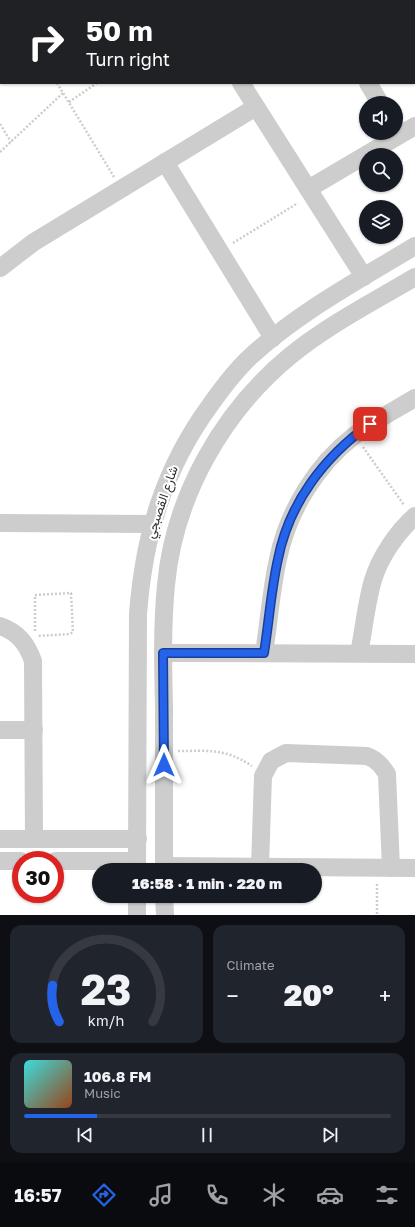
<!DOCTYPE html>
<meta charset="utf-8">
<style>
:root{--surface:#171b24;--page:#20242c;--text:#f1f3f6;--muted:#9ea1a6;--line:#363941;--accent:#2563eb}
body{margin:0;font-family:"Golos Text",Vazirmatn,sans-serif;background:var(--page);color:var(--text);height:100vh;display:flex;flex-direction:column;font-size:15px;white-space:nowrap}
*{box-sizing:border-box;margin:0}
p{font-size:13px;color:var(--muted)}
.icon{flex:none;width:22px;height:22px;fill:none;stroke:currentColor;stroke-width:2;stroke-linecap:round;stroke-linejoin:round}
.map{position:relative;height:915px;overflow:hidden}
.sheet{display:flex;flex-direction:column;gap:10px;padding:10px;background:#0d0f14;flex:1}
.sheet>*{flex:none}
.guide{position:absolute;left:0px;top:0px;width:415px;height:84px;box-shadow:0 1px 3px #0004;background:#202124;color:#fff;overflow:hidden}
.controls{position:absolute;left:359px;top:96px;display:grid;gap:8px}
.controls a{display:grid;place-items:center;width:44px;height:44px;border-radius:50%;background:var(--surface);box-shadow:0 1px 3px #0004;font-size:20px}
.speed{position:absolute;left:12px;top:851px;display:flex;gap:8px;font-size:20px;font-weight:700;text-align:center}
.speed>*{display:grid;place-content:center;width:52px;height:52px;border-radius:50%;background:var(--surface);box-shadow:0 1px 3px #0004;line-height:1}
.speed .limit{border:6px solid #d22;background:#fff;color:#111}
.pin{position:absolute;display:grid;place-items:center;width:34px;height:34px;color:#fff;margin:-17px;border-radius:8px;box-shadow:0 2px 6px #0006}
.me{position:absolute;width:44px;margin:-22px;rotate:0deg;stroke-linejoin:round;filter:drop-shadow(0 0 3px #0008)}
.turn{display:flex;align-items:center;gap:14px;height:84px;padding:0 20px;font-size:18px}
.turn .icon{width:52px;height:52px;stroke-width:2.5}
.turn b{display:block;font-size:28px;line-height:34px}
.big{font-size:30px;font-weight:800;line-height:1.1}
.sheet .tile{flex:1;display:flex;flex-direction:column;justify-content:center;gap:6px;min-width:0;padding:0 14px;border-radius:12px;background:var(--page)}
.sheet .dial{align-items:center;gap:0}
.dial svg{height:104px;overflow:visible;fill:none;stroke:var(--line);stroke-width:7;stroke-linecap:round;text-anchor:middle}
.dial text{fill:var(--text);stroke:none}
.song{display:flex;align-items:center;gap:12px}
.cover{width:48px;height:48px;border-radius:6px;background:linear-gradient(135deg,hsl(180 70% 55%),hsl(20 70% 35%))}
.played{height:4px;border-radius:2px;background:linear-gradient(90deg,var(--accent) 20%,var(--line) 20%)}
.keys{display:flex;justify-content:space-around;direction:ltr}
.heat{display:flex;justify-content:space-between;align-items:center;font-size:22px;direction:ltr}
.sheet .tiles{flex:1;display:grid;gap:10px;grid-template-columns:1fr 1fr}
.tile:last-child{grid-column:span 2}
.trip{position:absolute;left:92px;top:863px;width:230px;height:40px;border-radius:20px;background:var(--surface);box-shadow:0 1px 3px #0004;font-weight:800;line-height:40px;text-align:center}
.dock{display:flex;height:64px;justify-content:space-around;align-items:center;background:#090b0e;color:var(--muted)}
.dock .icon{width:28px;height:28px}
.dock .selected{color:var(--accent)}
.dock b{font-size:18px;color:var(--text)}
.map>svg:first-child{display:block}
</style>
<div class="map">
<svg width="415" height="915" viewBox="0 0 415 915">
<rect width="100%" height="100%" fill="#fff"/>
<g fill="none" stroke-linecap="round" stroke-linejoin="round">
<!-- path -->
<g stroke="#cdcdcd" stroke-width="2.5" stroke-dasharray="2 2" stroke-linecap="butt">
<polyline points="38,0 39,1"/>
<polyline points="84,1 86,0"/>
<polyline points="0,52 1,52"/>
<polyline points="57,83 114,177"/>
<polyline points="69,102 97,83"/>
<polyline points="0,124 11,142"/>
<polyline points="0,152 63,93"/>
<polyline points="233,243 298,203"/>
<polyline points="363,447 404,505"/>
<polyline points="35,631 35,595 71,593 73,632 70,634 38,636"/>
<path d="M178,751C209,751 225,748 252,766"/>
<polyline points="377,884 377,915"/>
</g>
<!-- minor -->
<g stroke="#cdcdcd" stroke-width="18">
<polyline points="188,0 189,1"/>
<polyline points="318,0 319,1"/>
<polyline points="241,83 364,277"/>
<polyline points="368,83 380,103"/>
<polyline points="165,162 273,338"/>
<polyline points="308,189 415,126"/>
<polyline points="0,268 34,242 256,107"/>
<polyline points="0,523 152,524"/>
<path d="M0,626C18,632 27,644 33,661L34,839"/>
<polyline points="163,653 415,654"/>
<path d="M264,653C269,622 271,590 278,559C288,511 316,465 355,435C374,421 395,410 415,398"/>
<path d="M359,653C364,629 366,604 373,580C380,557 397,532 415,516"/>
<polyline points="0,730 34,730"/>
<polyline points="0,839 138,839"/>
<polyline points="0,861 21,861"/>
<polyline points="55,861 137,861"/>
<polyline points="164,866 415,868"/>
<path d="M260,867L263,776L271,761L286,753L367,756C377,760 381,765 387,774L391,868"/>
<path d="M137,870L138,614C144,535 164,468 211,404C223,387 235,371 250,357C299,312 359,280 415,246"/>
<path d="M164,870C164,816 164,762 164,708C163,667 162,626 166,585C174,497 222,412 290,356C328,325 373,302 415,277"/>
<polyline points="164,896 165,915"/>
<polyline points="137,915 137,896"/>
</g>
</g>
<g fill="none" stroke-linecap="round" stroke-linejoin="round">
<!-- route casing -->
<g stroke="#184099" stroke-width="10">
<path id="route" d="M164,765L163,653H264C269,622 271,590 278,559C289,503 324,457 370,424"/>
</g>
<!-- route -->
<use href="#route" stroke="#2563eb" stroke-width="7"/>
</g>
<g text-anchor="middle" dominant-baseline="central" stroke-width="4" stroke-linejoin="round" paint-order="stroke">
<!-- street labels -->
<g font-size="13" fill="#303030" stroke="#fff">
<text transform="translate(161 502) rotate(-71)">شارع القصبجي</text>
</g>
</g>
</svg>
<div class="controls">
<a><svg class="icon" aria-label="sound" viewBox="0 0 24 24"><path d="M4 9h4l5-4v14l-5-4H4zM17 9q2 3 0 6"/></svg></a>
<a><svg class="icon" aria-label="search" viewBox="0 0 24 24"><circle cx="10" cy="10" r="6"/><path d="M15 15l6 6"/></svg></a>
<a><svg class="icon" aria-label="layers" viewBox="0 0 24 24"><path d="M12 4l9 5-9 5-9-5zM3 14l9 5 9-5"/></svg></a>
</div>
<div class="speed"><div class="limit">30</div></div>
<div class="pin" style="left:370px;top:424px;background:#d93025"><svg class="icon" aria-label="arrive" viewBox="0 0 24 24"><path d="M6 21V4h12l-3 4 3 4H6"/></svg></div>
<svg class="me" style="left:164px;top:765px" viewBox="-20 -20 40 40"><path d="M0-17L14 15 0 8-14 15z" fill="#2563eb" stroke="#fff" stroke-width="4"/></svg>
<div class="trip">16:58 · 1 min · 220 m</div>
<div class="guide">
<div class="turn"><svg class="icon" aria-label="right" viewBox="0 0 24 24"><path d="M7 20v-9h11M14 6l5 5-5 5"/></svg><div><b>50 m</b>Turn right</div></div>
</div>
</div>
<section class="sheet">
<div class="tiles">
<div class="tile dial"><svg viewBox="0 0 100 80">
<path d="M14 69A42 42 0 1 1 86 69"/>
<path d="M14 69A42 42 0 0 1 9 41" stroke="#2563eb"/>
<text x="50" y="56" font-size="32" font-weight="700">23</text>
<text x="50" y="72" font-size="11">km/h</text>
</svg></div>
<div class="tile"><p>Climate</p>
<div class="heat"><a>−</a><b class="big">20°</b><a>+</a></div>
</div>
<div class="tile">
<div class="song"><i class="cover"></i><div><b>106.8 FM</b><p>Music</p></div></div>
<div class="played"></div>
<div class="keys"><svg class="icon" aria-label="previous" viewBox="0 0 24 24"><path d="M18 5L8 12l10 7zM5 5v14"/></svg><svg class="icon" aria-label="pause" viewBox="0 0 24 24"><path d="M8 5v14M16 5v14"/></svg><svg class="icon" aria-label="next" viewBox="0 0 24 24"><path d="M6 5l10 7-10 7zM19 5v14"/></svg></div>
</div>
</div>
</section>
<nav class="dock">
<b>16:57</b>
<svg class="icon selected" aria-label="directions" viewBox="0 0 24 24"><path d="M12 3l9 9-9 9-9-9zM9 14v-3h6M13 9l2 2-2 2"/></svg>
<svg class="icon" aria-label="music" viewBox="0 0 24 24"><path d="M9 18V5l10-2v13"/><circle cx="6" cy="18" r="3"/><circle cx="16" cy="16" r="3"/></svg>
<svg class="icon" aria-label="phone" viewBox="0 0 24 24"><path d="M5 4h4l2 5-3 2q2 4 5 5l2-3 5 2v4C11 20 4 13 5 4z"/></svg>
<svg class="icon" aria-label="climate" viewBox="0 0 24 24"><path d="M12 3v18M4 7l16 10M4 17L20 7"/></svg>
<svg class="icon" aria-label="car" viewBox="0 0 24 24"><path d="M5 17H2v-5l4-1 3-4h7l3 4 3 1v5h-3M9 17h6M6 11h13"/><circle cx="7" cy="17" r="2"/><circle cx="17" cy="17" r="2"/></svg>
<svg class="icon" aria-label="filters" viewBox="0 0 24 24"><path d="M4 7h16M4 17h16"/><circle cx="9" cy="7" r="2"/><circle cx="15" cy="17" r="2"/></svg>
</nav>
